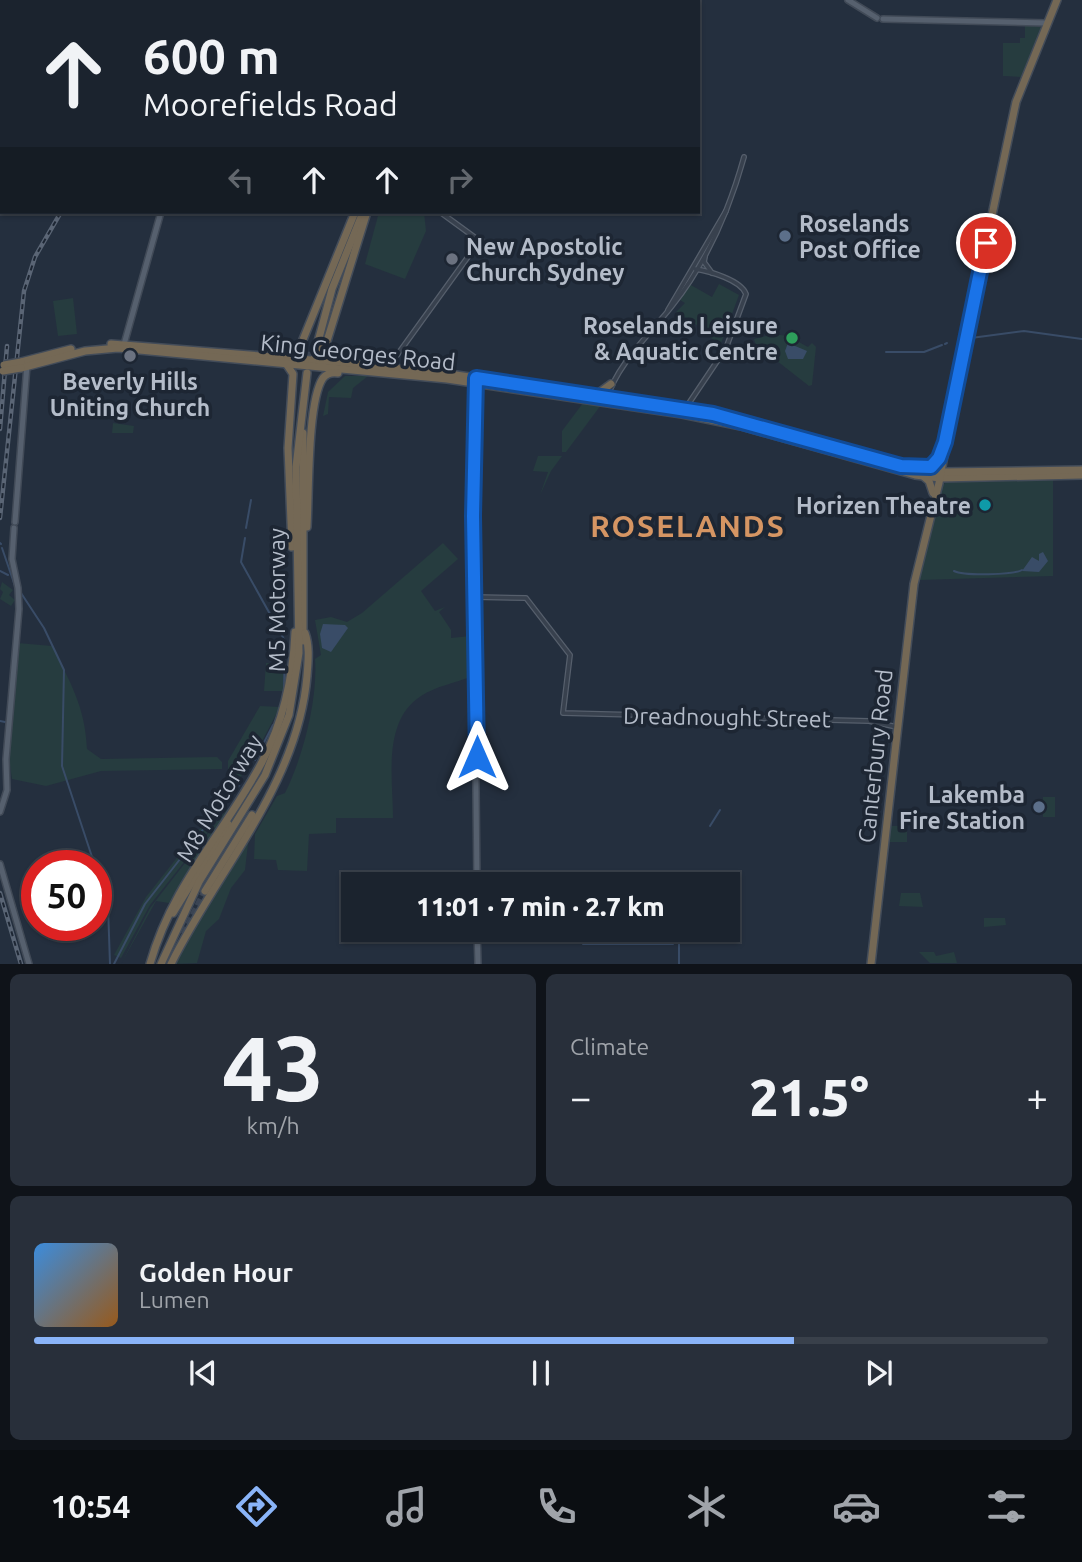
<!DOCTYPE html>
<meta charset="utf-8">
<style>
:root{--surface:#1b232e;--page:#282f3a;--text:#f1f3f6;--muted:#a0a4aa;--line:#39404a;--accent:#8ab4f8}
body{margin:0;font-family:Ubuntu,sans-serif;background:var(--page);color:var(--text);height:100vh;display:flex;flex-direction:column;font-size:26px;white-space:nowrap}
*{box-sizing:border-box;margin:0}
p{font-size:23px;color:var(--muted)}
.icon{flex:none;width:38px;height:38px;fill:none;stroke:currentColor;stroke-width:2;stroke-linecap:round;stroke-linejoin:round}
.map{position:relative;height:964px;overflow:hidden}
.panel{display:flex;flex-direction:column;gap:10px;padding:10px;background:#0f1319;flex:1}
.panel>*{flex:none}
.banner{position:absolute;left:0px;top:0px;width:700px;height:214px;box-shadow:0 2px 5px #0004,0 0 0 2px var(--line);background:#1b232e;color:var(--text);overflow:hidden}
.speed{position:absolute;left:21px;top:850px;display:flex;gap:14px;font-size:35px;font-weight:700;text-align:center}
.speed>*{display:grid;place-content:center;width:91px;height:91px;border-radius:50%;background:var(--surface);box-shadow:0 2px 5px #0004,0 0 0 2px var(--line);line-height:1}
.speed .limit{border:10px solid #d22;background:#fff;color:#111}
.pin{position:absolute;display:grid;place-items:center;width:60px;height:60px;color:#fff;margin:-30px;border:4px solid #fff;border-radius:50%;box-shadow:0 2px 7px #0007}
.me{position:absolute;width:77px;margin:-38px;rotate:0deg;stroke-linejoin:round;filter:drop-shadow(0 0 5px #0008)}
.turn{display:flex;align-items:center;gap:24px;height:147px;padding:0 28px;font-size:32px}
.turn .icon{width:91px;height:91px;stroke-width:2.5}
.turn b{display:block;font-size:49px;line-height:60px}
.lanes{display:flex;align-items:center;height:66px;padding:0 28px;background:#0003;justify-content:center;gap:35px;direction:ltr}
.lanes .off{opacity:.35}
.big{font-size:52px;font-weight:800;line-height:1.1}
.panel .tile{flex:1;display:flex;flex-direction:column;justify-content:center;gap:10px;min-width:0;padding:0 24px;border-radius:10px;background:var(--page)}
.panel .dial{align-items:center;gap:0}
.dial b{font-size:91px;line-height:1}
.song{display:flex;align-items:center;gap:21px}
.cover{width:84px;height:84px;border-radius:10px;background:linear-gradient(135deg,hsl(210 70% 55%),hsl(30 70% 35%))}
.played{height:7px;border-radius:4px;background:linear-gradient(90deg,var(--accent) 75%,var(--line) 75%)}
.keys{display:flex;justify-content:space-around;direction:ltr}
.heat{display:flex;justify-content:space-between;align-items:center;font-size:38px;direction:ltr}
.panel .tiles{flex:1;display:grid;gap:10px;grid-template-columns:1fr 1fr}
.tile:last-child{grid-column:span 2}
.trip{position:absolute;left:341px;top:872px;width:399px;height:70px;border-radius:0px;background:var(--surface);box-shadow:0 2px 5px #0004,0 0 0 2px var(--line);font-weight:800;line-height:70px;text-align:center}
.dock{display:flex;height:112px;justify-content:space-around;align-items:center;background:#0b0e12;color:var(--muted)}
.dock .icon{width:49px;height:49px}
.dock .selected{color:var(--accent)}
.dock b{font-size:32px;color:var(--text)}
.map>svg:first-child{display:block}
</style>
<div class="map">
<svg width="1082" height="964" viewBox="0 0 1082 964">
<rect width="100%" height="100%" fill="#242f3e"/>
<!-- green -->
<g fill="#263c3f">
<polygon points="1025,25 1041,27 1021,77 1003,76 1003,43 1020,43 1020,38 1025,38"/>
<polygon points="379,212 424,212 426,231 405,279 365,264"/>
<polygon points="689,284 712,297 719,284 739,295 720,346 692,321 676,312 685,303 680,300"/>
<polygon points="73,298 77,334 58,336 53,301"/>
<polygon points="773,334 795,337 795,340 808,347 812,343 816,347 812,385 809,386 763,350 757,349 754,339"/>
<polygon points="345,376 368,376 353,388 351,398 329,397 328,414 323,416 328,392"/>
<polygon points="583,403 601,405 566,452 562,452 562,431"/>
<polygon points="113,423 134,426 133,433 112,433"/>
<polygon points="538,456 562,456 551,471 540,495 548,472 533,471"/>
<polygon points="1053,480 1053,576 919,580 941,487 946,482"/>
<path d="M443,543L458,559L421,591L435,611L445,607L439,612L451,630V638L471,636L472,676C456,683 436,686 421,696C382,721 393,779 393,818H336V833L309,834L307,871L278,870L276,860L254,859L255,834L277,796L285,793C303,757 318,699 315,659L321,655L315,620L331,617L347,622L362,613Z"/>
<polygon points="2,582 13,590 9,595 15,600 11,606 0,599 3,592 0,589"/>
<path d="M18,643L52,646C70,682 85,706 87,749L101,759L217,757L222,762V769L101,771L46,786L12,779L9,759Z"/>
<polygon points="266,663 284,663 283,691 264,691"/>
<polygon points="260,706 280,707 249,766 228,793 228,761"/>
<rect x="1043" y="797" width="12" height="20"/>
<polygon points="217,807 220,815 216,822 150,905 121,958 114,955 146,897"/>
<polygon points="227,809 228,809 169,903 156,901 121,964 150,908"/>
<polygon points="891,826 907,826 907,842 889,842"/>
<polygon points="249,835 245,870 231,888 219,919 206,931 197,963 173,964"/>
<polygon points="901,893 920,893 923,907 899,906"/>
<polygon points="984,918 1005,918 1006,925 984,927"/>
<polygon points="934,952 936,956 954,952 957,963 930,963 919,952"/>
</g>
<!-- water -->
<g fill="#394c67">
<polygon points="788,343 807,351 803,359 788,359 785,351"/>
<polygon points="1043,552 1048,561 1039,572 1022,571 1032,557 1039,561 1039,554"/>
<polygon points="323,624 345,625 348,628 331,652 322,648 320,634"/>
</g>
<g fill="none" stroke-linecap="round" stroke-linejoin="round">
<!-- stream -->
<g stroke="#394c67" stroke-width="2">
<polyline points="448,2 449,0"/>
<polyline points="0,24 2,34"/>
<polyline points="0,212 2,210"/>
<polyline points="971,338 1024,331 1082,339"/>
<polyline points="945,344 947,343"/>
<polyline points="886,352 924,352 942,345"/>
<polyline points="246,528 251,500"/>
<polyline points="245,538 241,562 285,641 284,691"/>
<polyline points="0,543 1,544"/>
<polyline points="2,548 15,586"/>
<polyline points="0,571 8,575"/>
<path d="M954,571C964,576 1014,575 1022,570"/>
<polyline points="21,593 44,628 64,670 62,766 95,866"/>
<polyline points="0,721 5,722"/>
<polyline points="255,760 273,725"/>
<polyline points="228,798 241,783"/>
<polyline points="710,826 720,810"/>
<polyline points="96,869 108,906 110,964"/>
<polyline points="679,929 679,964"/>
<polyline points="583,944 673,944"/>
<polyline points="114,964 145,904 223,804"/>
</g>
<!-- highway-tunnel -->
<g stroke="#3a4453" stroke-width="7" stroke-dasharray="7 3.5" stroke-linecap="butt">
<polyline points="309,366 311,352"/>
<polyline points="184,934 205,891"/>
</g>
<!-- minor casing -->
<g stroke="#565f6c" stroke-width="6">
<g id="minor">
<polyline points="217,2 217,0"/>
<polyline points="0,173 2,173"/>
<polyline points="440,212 477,239"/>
<polyline points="477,239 482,240 478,243"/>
<polyline points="705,257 704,262 712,273"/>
<polyline points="668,310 726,211"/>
<polyline points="387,369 478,243"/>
<path d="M607,399C616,365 651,333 672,306C707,262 729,211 744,157"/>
<path d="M685,409L726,348L746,294C741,280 709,271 695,269"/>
<polyline points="475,597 526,598 570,655 563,713 869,721 897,727"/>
</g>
</g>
<!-- major casing -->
<g stroke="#414a57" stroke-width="8">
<g id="major">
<polyline points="848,0 877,18"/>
<polyline points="302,2 303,0"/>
<polyline points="883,19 1047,23"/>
<polyline points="123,348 161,212"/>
<polyline points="476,382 473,511 477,884"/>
<polyline points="15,522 27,365"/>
<polyline points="0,812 7,790 6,759 19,609 18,588 12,559 14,528"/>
<polyline points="0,864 29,964"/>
<polyline points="477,929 478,964"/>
</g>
</g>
<!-- highway casing -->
<g stroke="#434c59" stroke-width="10">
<g id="highway">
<polyline points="460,2 461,0"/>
<polyline points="466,2 467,0"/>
<polyline points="111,344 337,362 456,375 698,411 761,426"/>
<polyline points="315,353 332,289 363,212"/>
<polyline points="283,355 293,352 302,342 355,212"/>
<polyline points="312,361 327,341 367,212"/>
<polyline points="21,362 71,349"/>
<polyline points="287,365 293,374 288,448 292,547"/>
<polyline points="21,368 85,351 118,348 447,379 682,414 741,426 915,475 940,478 1082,475"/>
<polyline points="596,395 611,384"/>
<polyline points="833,447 901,466 941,472 1082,470"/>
<polyline points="923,476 929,481 933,493"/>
<path d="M307,527C309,496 307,401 323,378C327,373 332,372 338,373"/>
<polyline points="303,641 303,433"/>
<polyline points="205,891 252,815"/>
<polyline points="173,913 228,824"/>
<path d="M150,964C173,883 224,834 262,762C283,722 293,678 295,632"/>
<polyline points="161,964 199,882 265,775 289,715 299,653 296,467 307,373"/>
<path d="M171,964C218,869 298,784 307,676C308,662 310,647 305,633"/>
<polyline points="871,964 914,584 939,483 961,361 1016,102 1057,0"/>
</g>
</g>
<!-- minor -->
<use href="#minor" stroke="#38414e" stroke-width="3.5"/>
<!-- major -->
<use href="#major" stroke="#56606e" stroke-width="5"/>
<!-- highway -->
<use href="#highway" stroke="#746855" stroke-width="7"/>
<!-- rail casing -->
<g stroke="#5a6575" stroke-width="4.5">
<g id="rail">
<polyline points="280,2 281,0"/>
<polyline points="0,429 7,346"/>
<polyline points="0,518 24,291 35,257 61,212"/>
<polyline points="0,893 21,964"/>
</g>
</g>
<!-- rail -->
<use href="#rail" stroke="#1d2633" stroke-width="2" stroke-dasharray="5" stroke-linecap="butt"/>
<!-- highway-bridge casing -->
<g stroke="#434c59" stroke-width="10" stroke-linecap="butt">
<g id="highway-bridge">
<polyline points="4,365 21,362"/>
<polyline points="3,371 21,368"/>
</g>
</g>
<!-- highway-bridge -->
<use href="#highway-bridge" stroke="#746855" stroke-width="7"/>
</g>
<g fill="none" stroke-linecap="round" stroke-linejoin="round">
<!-- route casing -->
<g stroke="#114b97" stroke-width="18">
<polyline id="route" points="477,757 473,516 476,378 713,414 901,466 931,467 939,458 945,442 986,243"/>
</g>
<!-- route -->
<use href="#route" stroke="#1a73e8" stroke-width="12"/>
</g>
<!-- markers -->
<g fill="#5c6f8a" stroke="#1d2633" stroke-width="2.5">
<circle cx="785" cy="236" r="7"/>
<circle cx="1039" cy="807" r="7"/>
</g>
<g fill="#6b7280" stroke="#1d2633" stroke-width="2.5">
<circle cx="452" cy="259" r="7"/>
<circle cx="130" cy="356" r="7"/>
</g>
<circle fill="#2e9e5b" stroke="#1d2633" stroke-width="2.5" cx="792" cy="338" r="7"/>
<circle fill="#0f9aa8" stroke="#1d2633" stroke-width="2.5" cx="985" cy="505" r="7"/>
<g text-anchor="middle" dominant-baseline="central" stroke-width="7" stroke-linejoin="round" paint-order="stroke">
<!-- poi labels -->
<g font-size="23" font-weight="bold" fill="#b4bcc9" stroke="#1d2633" text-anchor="end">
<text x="799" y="223" text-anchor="start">Roselands<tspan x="799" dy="26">Post Office</tspan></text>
<text x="466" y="246" text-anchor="start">New Apostolic<tspan x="466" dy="26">Church Sydney</tspan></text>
<text x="778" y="325">Roselands Leisure<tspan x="778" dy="26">&amp; Aquatic Centre</tspan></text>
<text x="130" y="381" text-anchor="middle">Beverly Hills<tspan x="130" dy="26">Uniting Church</tspan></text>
<text x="971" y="505">Horizen Theatre</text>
<text x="1025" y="794">Lakemba<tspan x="1025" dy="26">Fire Station</tspan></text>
</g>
<!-- street labels -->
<g font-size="23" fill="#b4bcc9" stroke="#1d2633">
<text transform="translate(358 352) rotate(6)">King Georges Road</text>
<text transform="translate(276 600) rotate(-90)">M5 Motorway</text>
<text transform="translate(727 717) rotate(1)">Dreadnought Street</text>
<text transform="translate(875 756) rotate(-84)">Canterbury Road</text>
<text transform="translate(219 798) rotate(-59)">M8 Motorway</text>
</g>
<!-- district labels -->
<g font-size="30" font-weight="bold" letter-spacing="2" fill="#d59563" stroke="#1d2633">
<text x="688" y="526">ROSELANDS</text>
</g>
</g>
</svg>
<div class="speed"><div class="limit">50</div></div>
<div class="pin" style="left:986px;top:243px;background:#d93025"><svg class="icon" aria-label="arrive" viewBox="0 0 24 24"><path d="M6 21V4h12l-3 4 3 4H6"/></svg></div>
<svg class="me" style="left:477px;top:757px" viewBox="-20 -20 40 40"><path d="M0-17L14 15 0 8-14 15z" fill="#1a73e8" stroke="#fff" stroke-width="4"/></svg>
<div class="trip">11:01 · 7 min · 2.7 km</div>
<div class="banner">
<div class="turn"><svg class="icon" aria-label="ahead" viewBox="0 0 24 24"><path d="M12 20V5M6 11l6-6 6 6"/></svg><div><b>600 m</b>Moorefields Road</div></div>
<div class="lanes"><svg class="icon off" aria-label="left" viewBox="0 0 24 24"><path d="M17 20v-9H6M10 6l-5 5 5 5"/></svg><svg class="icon" aria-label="ahead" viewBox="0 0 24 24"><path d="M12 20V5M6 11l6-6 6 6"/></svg><svg class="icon" aria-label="ahead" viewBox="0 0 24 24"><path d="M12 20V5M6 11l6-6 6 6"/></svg><svg class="icon off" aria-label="right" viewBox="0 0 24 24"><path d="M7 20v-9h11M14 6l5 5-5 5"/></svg></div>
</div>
</div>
<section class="panel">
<div class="tiles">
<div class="tile dial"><b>43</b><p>km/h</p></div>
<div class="tile"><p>Climate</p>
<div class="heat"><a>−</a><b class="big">21.5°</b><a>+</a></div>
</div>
<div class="tile">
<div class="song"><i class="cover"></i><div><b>Golden Hour</b><p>Lumen</p></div></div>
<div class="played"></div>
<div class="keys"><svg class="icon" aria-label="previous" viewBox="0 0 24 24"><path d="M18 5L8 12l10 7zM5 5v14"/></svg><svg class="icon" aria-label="pause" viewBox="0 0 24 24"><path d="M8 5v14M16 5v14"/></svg><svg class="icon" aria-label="next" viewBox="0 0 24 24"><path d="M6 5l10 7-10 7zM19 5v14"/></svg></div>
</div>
</div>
</section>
<nav class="dock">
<b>10:54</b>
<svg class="icon selected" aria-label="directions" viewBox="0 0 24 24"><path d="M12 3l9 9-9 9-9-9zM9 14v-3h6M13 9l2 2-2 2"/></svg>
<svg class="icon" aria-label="music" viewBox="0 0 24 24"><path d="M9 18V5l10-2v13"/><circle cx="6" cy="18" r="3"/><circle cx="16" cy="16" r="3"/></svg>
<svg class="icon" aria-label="phone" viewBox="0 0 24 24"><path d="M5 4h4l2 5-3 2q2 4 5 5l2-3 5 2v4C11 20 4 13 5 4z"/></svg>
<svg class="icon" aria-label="climate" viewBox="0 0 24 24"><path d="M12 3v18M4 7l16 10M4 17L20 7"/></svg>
<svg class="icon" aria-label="car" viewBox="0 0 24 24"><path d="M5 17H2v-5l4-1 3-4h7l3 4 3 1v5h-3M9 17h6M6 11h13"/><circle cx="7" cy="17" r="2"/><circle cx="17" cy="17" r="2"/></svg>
<svg class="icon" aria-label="filters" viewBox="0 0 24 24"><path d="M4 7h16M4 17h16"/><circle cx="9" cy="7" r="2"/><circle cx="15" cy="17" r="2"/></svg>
</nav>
